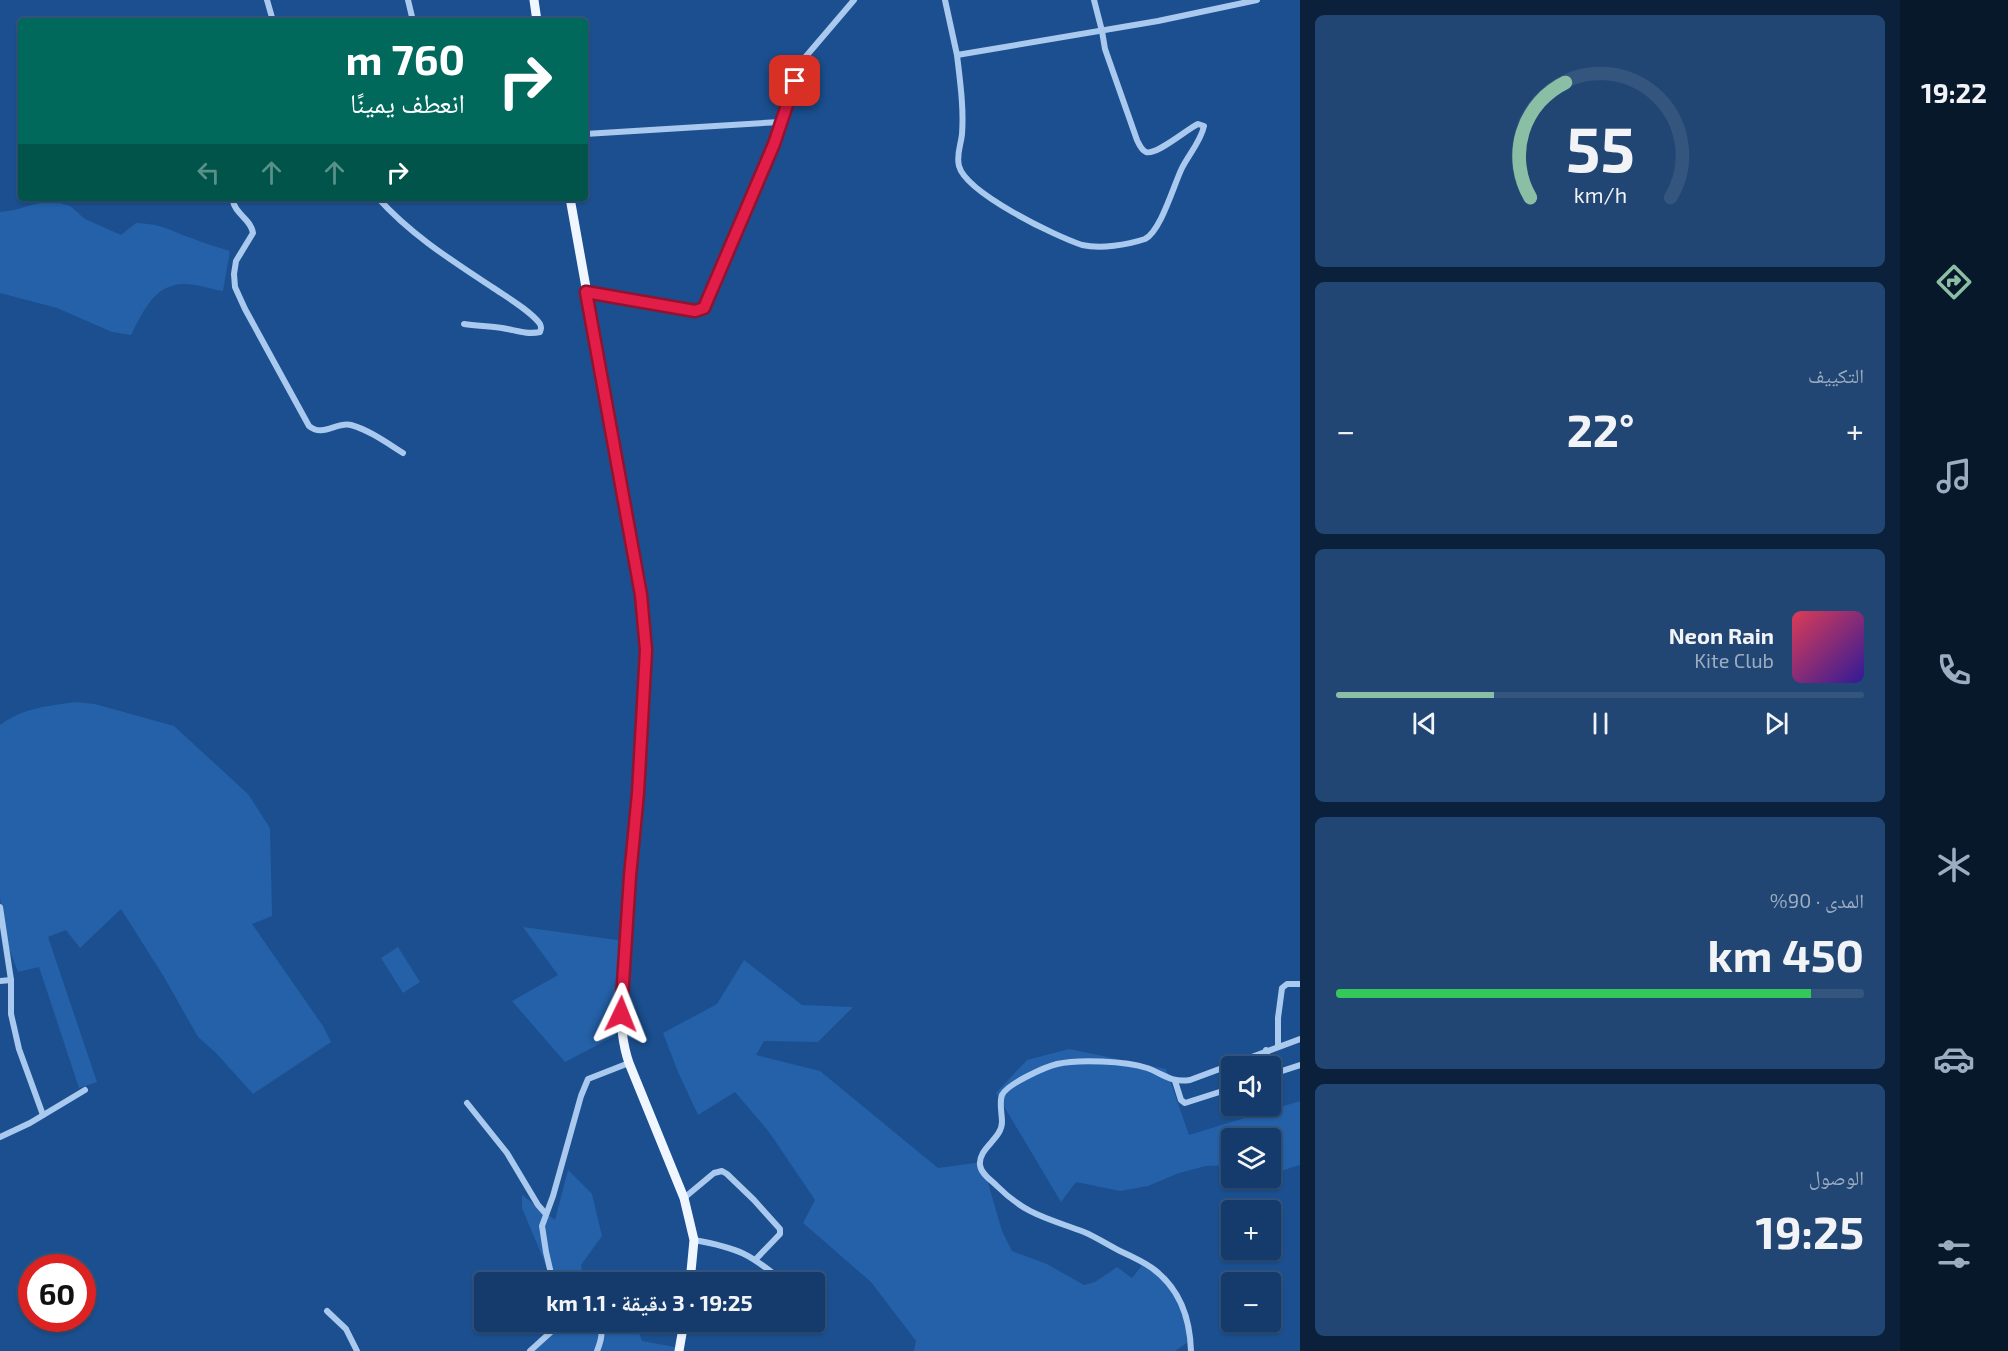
<!DOCTYPE html>
<html lang="ar">
<meta charset="utf-8">
<style>
:root{--surface:#143b6b;--page:#214673;--text:#f1f3f6;--muted:#9dadc1;--line:#33557e;--accent:#8abfa5}
body{margin:0;font-family:"Exo 2","Noto Naskh Arabic",sans-serif;background:var(--page);color:var(--text);direction:rtl;height:100vh;display:flex;flex-direction:column;font-size:22px;white-space:nowrap}
*{box-sizing:border-box;margin:0}
p{font-size:20px;color:var(--muted)}
.icon{flex:none;width:33px;height:33px;fill:none;stroke:currentColor;stroke-width:2;stroke-linecap:round;stroke-linejoin:round}
.map{position:relative;flex:1;overflow:hidden;direction:ltr}
.details{display:flex;flex-direction:column;gap:15px;padding:15px;background:#0b203b;width:600px}
.details>*{flex:none}
.hud{position:absolute;left:18px;top:18px;width:570px;height:183px;border-radius:6px;box-shadow:0 2px 4px #0004,0 0 0 2px var(--line);direction:rtl;background:#00695c;color:#fff;overflow:hidden}
.fabs{position:absolute;left:1221px;top:1056px;display:grid;gap:12px}
.fabs a{display:grid;place-items:center;width:60px;height:60px;border-radius:6px;background:var(--surface);box-shadow:0 2px 4px #0004,0 0 0 2px var(--line);font-size:30px}
.speed{position:absolute;left:18px;top:1254px;display:flex;gap:12px;font-size:30px;font-weight:700;text-align:center}
.speed>*{display:grid;place-content:center;width:78px;height:78px;border-radius:50%;background:var(--surface);box-shadow:0 2px 4px #0004,0 0 0 2px var(--line);line-height:1}
.speed .limit{border:9px solid #d22;background:#fff;color:#111}
.pin{position:absolute;display:grid;place-items:center;width:51px;height:51px;color:#fff;margin:-26px;border-radius:12px;box-shadow:0 3px 9px #0006}
.me{position:absolute;width:66px;margin:-33px;rotate:2deg;stroke-linejoin:round;filter:drop-shadow(0 0 4px #0008)}
.turn{display:flex;align-items:center;gap:21px;height:126px;padding:0 24px;font-size:27px}
.turn .icon{width:78px;height:78px;stroke-width:2.5}
.turn b{display:block;font-size:42px;line-height:51px}
.lanes{display:flex;align-items:center;height:57px;padding:0 24px;background:#0003;justify-content:center;gap:30px;direction:ltr}
.lanes .off{opacity:.35}
.big{font-size:45px;font-weight:700;line-height:1.1}
.details .tile{flex:1;display:flex;flex-direction:column;justify-content:center;gap:9px;min-width:0;padding:0 21px;border-radius:9px;background:var(--page)}
.details .dial{align-items:center;gap:0}
.dial svg{height:156px;overflow:visible;fill:none;stroke:var(--line);stroke-width:7;stroke-linecap:round;text-anchor:middle}
.dial text{fill:var(--text);stroke:none}
.song{display:flex;align-items:center;gap:18px}
.cover{width:72px;height:72px;border-radius:9px;background:linear-gradient(135deg,hsl(350 70% 55%),hsl(250 70% 35%))}
.played{height:6px;border-radius:3px;background:linear-gradient(90deg,var(--accent) 30%,var(--line) 30%)}
.keys{display:flex;justify-content:space-around;direction:ltr}
.heat{display:flex;justify-content:space-between;align-items:center;font-size:33px;direction:ltr}
.charge{height:9px;border-radius:4px;background:linear-gradient(90deg,#34c759 90%,var(--line) 0)}
.trip{position:absolute;left:474px;top:1272px;width:351px;height:60px;border-radius:6px;background:var(--surface);box-shadow:0 2px 4px #0004,0 0 0 2px var(--line);font-weight:700;line-height:60px;text-align:center;direction:rtl}
main{display:flex;flex:1;min-height:0}
.tabs{display:flex;flex-direction:column;width:108px;justify-content:space-around;align-items:center;background:#08182b;color:var(--muted)}
.tabs .icon{width:42px;height:42px}
.tabs .selected{color:var(--accent)}
.tabs b{font-size:27px;color:var(--text)}
.map>svg:first-child{display:block}
</style>
<main>
<nav class="tabs">
<b>19:22</b>
<svg class="icon selected" aria-label="directions" viewBox="0 0 24 24"><path d="M12 3l9 9-9 9-9-9zM9 14v-3h6M13 9l2 2-2 2"/></svg>
<svg class="icon" aria-label="music" viewBox="0 0 24 24"><path d="M9 18V5l10-2v13"/><circle cx="6" cy="18" r="3"/><circle cx="16" cy="16" r="3"/></svg>
<svg class="icon" aria-label="phone" viewBox="0 0 24 24"><path d="M5 4h4l2 5-3 2q2 4 5 5l2-3 5 2v4C11 20 4 13 5 4z"/></svg>
<svg class="icon" aria-label="climate" viewBox="0 0 24 24"><path d="M12 3v18M4 7l16 10M4 17L20 7"/></svg>
<svg class="icon" aria-label="car" viewBox="0 0 24 24"><path d="M5 17H2v-5l4-1 3-4h7l3 4 3 1v5h-3M9 17h6M6 11h13"/><circle cx="7" cy="17" r="2"/><circle cx="17" cy="17" r="2"/></svg>
<svg class="icon" aria-label="filters" viewBox="0 0 24 24"><path d="M4 7h16M4 17h16"/><circle cx="9" cy="7" r="2"/><circle cx="15" cy="17" r="2"/></svg>
</nav>
<section class="details">
<div class="tile dial"><svg viewBox="0 0 100 80">
<path d="M14 69A42 42 0 1 1 86 69"/>
<path d="M14 69A42 42 0 0 1 32 10" stroke="#8abfa5"/>
<text x="50" y="56" font-size="32" font-weight="700">55</text>
<text x="50" y="72" font-size="11">km/h</text>
</svg></div>
<div class="tile"><p>التكييف</p>
<div class="heat"><a>−</a><b class="big">22°</b><a>+</a></div>
</div>
<div class="tile">
<div class="song"><i class="cover"></i><div><b>Neon Rain</b><p>Kite Club</p></div></div>
<div class="played"></div>
<div class="keys"><svg class="icon" aria-label="previous" viewBox="0 0 24 24"><path d="M18 5L8 12l10 7zM5 5v14"/></svg><svg class="icon" aria-label="pause" viewBox="0 0 24 24"><path d="M8 5v14M16 5v14"/></svg><svg class="icon" aria-label="next" viewBox="0 0 24 24"><path d="M6 5l10 7-10 7zM19 5v14"/></svg></div>
</div>
<div class="tile"><p>المدى · 90%</p><b class="big">450 km</b><div class="charge"></div></div>
<div class="tile"><p>الوصول</p><b class="big">19:25</b></div>
</section>
<div class="map">
<svg width="1300" height="1351" viewBox="0 0 1300 1351">
<rect width="100%" height="100%" fill="#1b4f8f"/>
<!-- green -->
<g fill="#2461a8">
<path d="M50,200L70,206L85,219L121,235L136,223C164,224 170,231 194,239C206,244 218,247 230,251L223,291C210,289 194,283 181,284C153,286 142,314 131,335L112,332L57,308L0,293V212L14,210Z"/>
<path d="M75,702L95,704L174,726L248,794L270,828L272,916L252,924L323,1026L331,1042L253,1094L216,1053L198,1037L164,977L121,909L80,948L66,930L48,937L97,1082L79,1088L39,967L18,972L3,933L0,896V725C23,708 47,706 75,702Z"/>
<polygon points="523,927 624,941 620,1028 615,1036 565,1062 512,1001 558,975"/>
<polygon points="398,947 420,982 403,993 381,958"/>
<polygon points="744,960 802,1005 853,1007 818,1042 764,1041 756,1055 820,1071 938,1168 982,1162 1002,1231 1012,1251 1047,1264 1084,1285 1095,1282 1117,1267 1132,1278 1146,1260 1175,1291 1189,1315 1190,1341 1175,1351 914,1351 916,1341 871,1282 803,1223 815,1200 769,1132 735,1092 698,1115 678,1072 663,1033 717,1004"/>
<polygon points="1069,1049 1166,1069 1189,1135 1300,1101 1300,1165 1271,1174 1270,1138 1232,1138 1231,1165 1206,1166 1179,1173 1148,1186 1120,1191 1076,1182 1061,1202 996,1093 1027,1060"/>
<polygon points="568,1170 592,1194 602,1236 581,1265 585,1282 553,1282 522,1208 522,1195 555,1220"/>
<polygon points="555,1322 635,1322 642,1341 675,1347 676,1351 528,1351"/>
</g>
<g fill="none" stroke-linecap="round" stroke-linejoin="round">
<!-- street -->
<g stroke="#a9c9ee" stroke-width="6">
<polyline points="267,0 273,21"/>
<polyline points="408,0 413,21"/>
<polyline points="945,0 957,55 1158,21 1257,0"/>
<path d="M957,55C960,81 964,108 962,134C961,145 956,155 959,166C966,193 1055,236 1082,245C1101,249 1127,245 1145,239C1161,231 1174,184 1182,168C1189,154 1201,141 1204,126L1198,124C1187,129 1156,156 1146,152C1141,150 1139,144 1137,140L1105,49L1102,31L1094,0"/>
<polyline points="585,134 780,122"/>
<path d="M236,198L233,201C235,214 251,219 253,233L236,261L234,274L235,287L245,309L309,426C323,438 337,421 351,425C369,430 387,443 403,453"/>
<path d="M378,198C410,234 451,260 492,287C505,296 531,311 540,324C542,328 541,328 540,332C527,335 515,330 502,328C490,326 477,326 464,324"/>
<polyline points="586,292 695,311 704,307 774,144 802,61 854,0"/>
<polyline points="0,907 11,980 11,1014 19,1049 43,1115"/>
<polyline points="0,981 11,980"/>
<polyline points="1278,1045 1278,1018 1282,988 1287,984 1300,984"/>
<polyline points="1266,1050 1270,1066"/>
<polyline points="1270,1075 1300,1065"/>
<polyline points="1175,1081 1181,1100 1185,1103 1232,1088"/>
<polyline points="467,1103 507,1153 538,1205 546,1214"/>
<polyline points="0,1137 30,1123 85,1090"/>
<polyline points="684,1198 714,1173 722,1171 727,1174 754,1200 780,1229 780,1234 756,1259"/>
<path d="M694,1240C739,1248 750,1254 784,1282"/>
<polyline points="553,1282 546,1252 542,1226 553,1196 581,1096 588,1079 629,1063"/>
<polyline points="327,1311 346,1329 357,1351"/>
<polyline points="636,1324 645,1327 682,1331"/>
<polyline points="530,1351 552,1331 558,1322"/>
<path d="M597,1351C601,1341 604,1331 598,1322"/>
<path d="M1191,1351C1190,1318 1180,1288 1152,1268C1142,1261 1131,1256 1120,1251C1108,1245 1096,1237 1084,1232C1047,1218 1026,1215 997,1186C991,1180 981,1174 980,1165C978,1148 1002,1139 1002,1122C1002,1114 999,1102 1002,1095C1007,1084 1045,1067 1057,1064C1078,1059 1126,1061 1147,1068C1164,1074 1170,1083 1190,1080L1300,1039"/>
</g>
<!-- primary -->
<g stroke="#f0f6ff" stroke-width="9">
<polyline points="534,0 537,21"/>
<path d="M570,198L641,595L645,628L646,679L620,1001C621,1022 622,1043 629,1063L684,1198L694,1240L690,1282"/>
<polyline points="679,1351 684,1322"/>
</g>
</g>
<g fill="none" stroke-linecap="round" stroke-linejoin="round">
<!-- route casing -->
<g stroke="#92132f" stroke-width="15">
<polyline id="route" points="621,1014 630,876 638,793 646,650 641,595 586,292 695,311 704,308 774,144 795,81"/>
</g>
<!-- route -->
<use href="#route" stroke="#e11d48" stroke-width="10"/>
</g>
</svg>
<div class="fabs">
<a><svg class="icon" aria-label="sound" viewBox="0 0 24 24"><path d="M4 9h4l5-4v14l-5-4H4zM17 9q2 3 0 6"/></svg></a>
<a><svg class="icon" aria-label="layers" viewBox="0 0 24 24"><path d="M12 4l9 5-9 5-9-5zM3 14l9 5 9-5"/></svg></a>
<a>+</a>
<a>−</a>
</div>
<div class="speed"><div class="limit">60</div></div>
<div class="pin" style="left:795px;top:81px;background:#d93025"><svg class="icon" aria-label="arrive" viewBox="0 0 24 24"><path d="M6 21V4h12l-3 4 3 4H6"/></svg></div>
<svg class="me" style="left:621px;top:1014px" viewBox="-20 -20 40 40"><path d="M0-17L14 15 0 8-14 15z" fill="#e11d48" stroke="#fff" stroke-width="4"/></svg>
<div class="trip">19:25 · 3 دقيقة · 1.1 km</div>
<div class="hud">
<div class="turn"><svg class="icon" aria-label="right" viewBox="0 0 24 24"><path d="M7 20v-9h11M14 6l5 5-5 5"/></svg><div><b>760 m</b>انعطف يمينًا</div></div>
<div class="lanes"><svg class="icon off" aria-label="left" viewBox="0 0 24 24"><path d="M17 20v-9H6M10 6l-5 5 5 5"/></svg><svg class="icon off" aria-label="ahead" viewBox="0 0 24 24"><path d="M12 20V5M6 11l6-6 6 6"/></svg><svg class="icon off" aria-label="ahead" viewBox="0 0 24 24"><path d="M12 20V5M6 11l6-6 6 6"/></svg><svg class="icon" aria-label="right" viewBox="0 0 24 24"><path d="M7 20v-9h11M14 6l5 5-5 5"/></svg></div>
</div>
</div>
</main>
